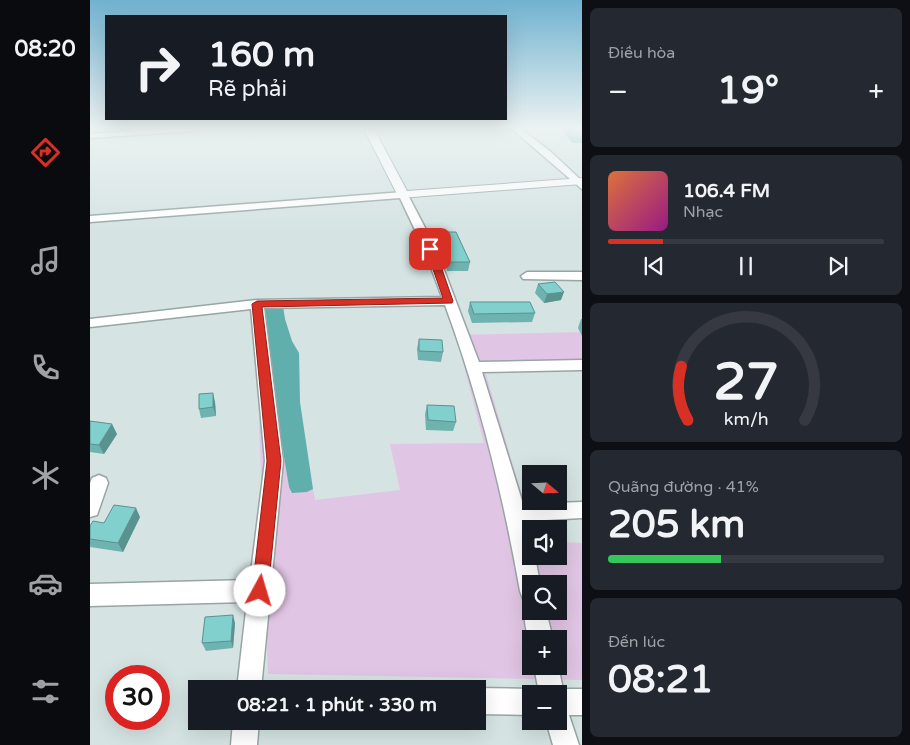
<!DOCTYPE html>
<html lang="vi">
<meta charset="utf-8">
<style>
:root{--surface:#171b24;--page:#242831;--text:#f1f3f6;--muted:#9ea1a6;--line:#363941;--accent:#d93025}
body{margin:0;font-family:"Varela Round",sans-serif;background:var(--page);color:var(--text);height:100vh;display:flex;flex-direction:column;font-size:19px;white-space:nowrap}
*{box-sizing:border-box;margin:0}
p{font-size:16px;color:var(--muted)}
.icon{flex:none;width:28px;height:28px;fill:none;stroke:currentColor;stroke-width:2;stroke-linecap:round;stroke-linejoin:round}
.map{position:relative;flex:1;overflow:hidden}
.drawer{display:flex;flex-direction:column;gap:8px;padding:8px;background:#0d0f14;width:328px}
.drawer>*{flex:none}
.hud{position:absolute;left:15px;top:15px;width:402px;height:105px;border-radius:0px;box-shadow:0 5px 20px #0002;background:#171b24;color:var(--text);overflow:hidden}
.needle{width:32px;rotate:109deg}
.fabs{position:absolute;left:432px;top:465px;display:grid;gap:10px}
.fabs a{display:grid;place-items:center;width:45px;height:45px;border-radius:0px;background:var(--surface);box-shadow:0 5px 20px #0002;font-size:25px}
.speed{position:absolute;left:15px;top:665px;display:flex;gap:10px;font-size:25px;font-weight:700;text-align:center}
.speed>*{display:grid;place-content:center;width:65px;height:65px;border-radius:50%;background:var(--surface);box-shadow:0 5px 20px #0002;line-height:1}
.speed .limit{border:8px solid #d22;background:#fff;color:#111}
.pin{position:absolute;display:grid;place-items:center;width:42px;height:42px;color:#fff;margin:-21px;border-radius:10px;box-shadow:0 2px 8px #0006}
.me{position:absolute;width:55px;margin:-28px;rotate:6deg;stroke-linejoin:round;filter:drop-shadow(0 0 4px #0008)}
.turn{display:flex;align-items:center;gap:18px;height:105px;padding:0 20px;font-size:22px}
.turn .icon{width:65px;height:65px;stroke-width:2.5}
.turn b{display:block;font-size:35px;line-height:42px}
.big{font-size:38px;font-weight:700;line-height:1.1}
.drawer .widget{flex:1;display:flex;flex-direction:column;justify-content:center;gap:8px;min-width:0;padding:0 18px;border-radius:8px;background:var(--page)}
.drawer .dial{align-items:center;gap:0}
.dial svg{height:130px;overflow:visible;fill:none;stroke:var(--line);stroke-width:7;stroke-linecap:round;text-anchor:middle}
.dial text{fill:var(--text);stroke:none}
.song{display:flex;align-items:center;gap:15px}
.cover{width:60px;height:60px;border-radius:8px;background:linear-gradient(135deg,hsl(20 70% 55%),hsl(310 70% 35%))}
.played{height:5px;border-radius:2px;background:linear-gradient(90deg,var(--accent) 20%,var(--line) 20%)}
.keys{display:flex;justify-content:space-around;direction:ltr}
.heat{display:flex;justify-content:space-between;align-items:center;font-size:28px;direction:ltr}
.charge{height:8px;border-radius:4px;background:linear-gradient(90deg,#34c759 41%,var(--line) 0)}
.trip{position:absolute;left:98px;top:680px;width:298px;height:50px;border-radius:0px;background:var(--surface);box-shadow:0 5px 20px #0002;font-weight:700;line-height:50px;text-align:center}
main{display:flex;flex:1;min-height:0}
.menu{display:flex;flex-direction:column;width:90px;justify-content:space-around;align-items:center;background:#090b0e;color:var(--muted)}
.menu .icon{width:35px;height:35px}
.menu .active{color:var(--accent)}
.menu b{font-size:22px;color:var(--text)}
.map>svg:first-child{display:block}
</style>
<main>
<nav class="menu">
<b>08:20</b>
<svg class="icon active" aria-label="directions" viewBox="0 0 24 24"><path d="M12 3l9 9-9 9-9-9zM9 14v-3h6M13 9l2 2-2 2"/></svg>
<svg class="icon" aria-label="music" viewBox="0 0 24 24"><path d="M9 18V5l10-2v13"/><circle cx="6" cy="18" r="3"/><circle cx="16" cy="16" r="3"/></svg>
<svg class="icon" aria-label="phone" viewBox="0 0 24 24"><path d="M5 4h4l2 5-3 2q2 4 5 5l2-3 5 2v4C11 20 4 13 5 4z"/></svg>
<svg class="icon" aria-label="climate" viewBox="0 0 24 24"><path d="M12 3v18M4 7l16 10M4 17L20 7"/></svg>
<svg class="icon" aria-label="car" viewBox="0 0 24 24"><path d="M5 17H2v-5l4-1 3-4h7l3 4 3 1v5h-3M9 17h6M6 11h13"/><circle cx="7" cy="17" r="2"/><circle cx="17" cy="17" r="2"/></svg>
<svg class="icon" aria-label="filters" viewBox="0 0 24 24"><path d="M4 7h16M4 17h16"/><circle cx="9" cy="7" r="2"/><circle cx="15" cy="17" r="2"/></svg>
</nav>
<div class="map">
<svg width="493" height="745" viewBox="0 0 493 745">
<rect width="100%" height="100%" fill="#d5e3e3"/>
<!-- green -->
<path fill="#e1c5e4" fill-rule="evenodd" d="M165,305L174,307L181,411L192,445L199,487L217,492L223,489L225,500L310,490L300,444L394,443L366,335L492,332V370L395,371L442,529L441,556H469V542L492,543V680L178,674ZM441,584H469V611H441ZM441,639H469V666H441Z"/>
<!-- water -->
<polygon fill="#60afac" points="174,306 193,306 195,319 202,341 209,353 210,402 223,489 217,492 202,493 199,487 192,445 181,411"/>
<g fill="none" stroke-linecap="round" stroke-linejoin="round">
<!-- minor casing -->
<g stroke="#97a5a4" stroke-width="3">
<g id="minor">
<polygon points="73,129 109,129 105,131 0,138 0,134"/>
<polygon points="422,129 431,129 461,152 493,182 493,190"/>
<path d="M313,192L318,195L346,249L389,362L493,360V370L392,372L433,504L493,502V518L437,521L441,540V556H445L450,584H441V611H456L463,639H441V644C436,632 432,615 437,603L441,602L433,599L430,591C413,495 389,397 355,305L174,308L193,461L171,689H147L157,602L0,606V584L160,580L175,461L161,309L0,327V319L167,300L352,297L334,249L310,198L0,222V216Z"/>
<polygon points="437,272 493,272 493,280 433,279 431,276"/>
<polygon points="9,475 16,478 18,483 7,515 0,517 0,483 2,478"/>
<polygon points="444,666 468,666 473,689 493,689 493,715 479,715 489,745 463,745 456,721 469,721 469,694 441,694 441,715 386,714 386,688 441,689 449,693"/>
<polygon points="143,721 169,721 167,745 141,745"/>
</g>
</g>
<!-- tertiary casing -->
<g stroke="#97a5a4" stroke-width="2">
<polygon id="tertiary" points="274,129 284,129 317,191 493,178 493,184 309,198"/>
</g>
<!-- minor -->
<use href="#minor" fill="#fff" fill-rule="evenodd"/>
<!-- tertiary -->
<use href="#tertiary" fill="#fff" fill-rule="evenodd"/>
</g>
<!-- wall -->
<g fill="#6fb3b0">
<polygon points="471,129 493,129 493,143 482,143"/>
<polygon points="350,232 380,262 378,271 357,271 349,241"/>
<polygon points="448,284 471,300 454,303 445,293"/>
<polygon points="380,302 445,313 442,322 382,323 378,311"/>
<polygon points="491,319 493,319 493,338 488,328"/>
<polygon points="329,339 353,352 351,362 328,360 327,349"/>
<polygon points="125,402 126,416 111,418 109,409"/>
<polygon points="337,405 366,422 363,431 336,430 335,414"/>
<polygon points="0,421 27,434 14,454 0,452"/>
<polygon points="50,517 33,552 0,547 0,526 14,523"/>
<polygon points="145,623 143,648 116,651 112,643"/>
</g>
<!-- shaded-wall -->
<g fill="#5a9290">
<polygon points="474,292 471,300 454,303 457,294"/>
<polygon points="123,393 125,402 126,416 123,407"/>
<polygon points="22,424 27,434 14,454 9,445"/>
<polygon points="46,508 50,517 33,552 28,543"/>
<polygon points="143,615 145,623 143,648 141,641"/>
</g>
<!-- building -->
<g fill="#81d0cd" stroke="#5a9290">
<polygon points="478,129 493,129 493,137 484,137"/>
<polygon points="350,232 366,232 380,262 359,262"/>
<polygon points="465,282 474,292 457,294 448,284"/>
<polygon points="380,302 440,302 445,313 384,314"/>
<polygon points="329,339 352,340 353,352 329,351"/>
<polygon points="123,393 123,407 109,409 109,394"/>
<polygon points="337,405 364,406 366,422 338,420"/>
<polygon points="0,421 22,424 9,445 0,444"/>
<polygon points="24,505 46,508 28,543 0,539 0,526 3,521 14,523"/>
<polygon points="143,615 141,641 112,643 115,617"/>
</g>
<!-- sky -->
<linearGradient id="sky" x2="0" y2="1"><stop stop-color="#71b2d0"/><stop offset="0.55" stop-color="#ecf2f2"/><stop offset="1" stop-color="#ecf2f2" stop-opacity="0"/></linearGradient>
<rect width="493" height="233" fill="url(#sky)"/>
<!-- route -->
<polygon fill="#d93025" stroke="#8d1f18" points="340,246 345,249 363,301 362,303 172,307 191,461 178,591 176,597 170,599 164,597 162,591 177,461 162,304 167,301 353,298 336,249"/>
</svg>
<div class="fabs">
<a><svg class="needle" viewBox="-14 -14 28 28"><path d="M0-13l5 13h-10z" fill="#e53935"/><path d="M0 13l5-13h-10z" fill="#9ea1a6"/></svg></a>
<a><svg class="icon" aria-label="sound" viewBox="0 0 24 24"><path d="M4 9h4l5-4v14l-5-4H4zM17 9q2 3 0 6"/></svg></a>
<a><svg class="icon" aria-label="search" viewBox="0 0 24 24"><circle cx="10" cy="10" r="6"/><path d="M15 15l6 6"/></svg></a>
<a>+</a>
<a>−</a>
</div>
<div class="speed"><div class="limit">30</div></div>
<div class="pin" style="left:340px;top:249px;background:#d93025"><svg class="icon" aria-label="arrive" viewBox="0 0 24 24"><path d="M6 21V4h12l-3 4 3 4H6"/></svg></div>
<svg class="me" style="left:170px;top:591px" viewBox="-20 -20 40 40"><circle r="19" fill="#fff"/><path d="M0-13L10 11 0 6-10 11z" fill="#d93025"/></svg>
<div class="trip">08:21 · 1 phút · 330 m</div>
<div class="hud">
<div class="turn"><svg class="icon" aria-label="right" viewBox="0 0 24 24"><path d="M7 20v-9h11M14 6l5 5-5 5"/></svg><div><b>160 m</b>Rẽ phải</div></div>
</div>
</div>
<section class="drawer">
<div class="widget"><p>Điều hòa</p>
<div class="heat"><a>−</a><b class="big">19°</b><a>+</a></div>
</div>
<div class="widget">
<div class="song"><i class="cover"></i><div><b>106.4 FM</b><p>Nhạc</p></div></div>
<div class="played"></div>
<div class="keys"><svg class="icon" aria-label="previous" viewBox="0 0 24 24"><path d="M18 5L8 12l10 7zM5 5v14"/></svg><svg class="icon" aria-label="pause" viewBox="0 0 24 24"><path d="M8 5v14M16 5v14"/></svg><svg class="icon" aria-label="next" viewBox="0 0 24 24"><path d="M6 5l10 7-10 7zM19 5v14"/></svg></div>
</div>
<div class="widget dial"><svg viewBox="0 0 100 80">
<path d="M14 69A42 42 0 1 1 86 69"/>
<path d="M14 69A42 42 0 0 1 10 36" stroke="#d93025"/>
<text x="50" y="56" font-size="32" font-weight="700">27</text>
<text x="50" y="72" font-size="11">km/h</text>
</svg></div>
<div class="widget"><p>Quãng đường · 41%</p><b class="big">205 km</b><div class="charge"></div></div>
<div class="widget"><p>Đến lúc</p><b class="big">08:21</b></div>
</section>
</main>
